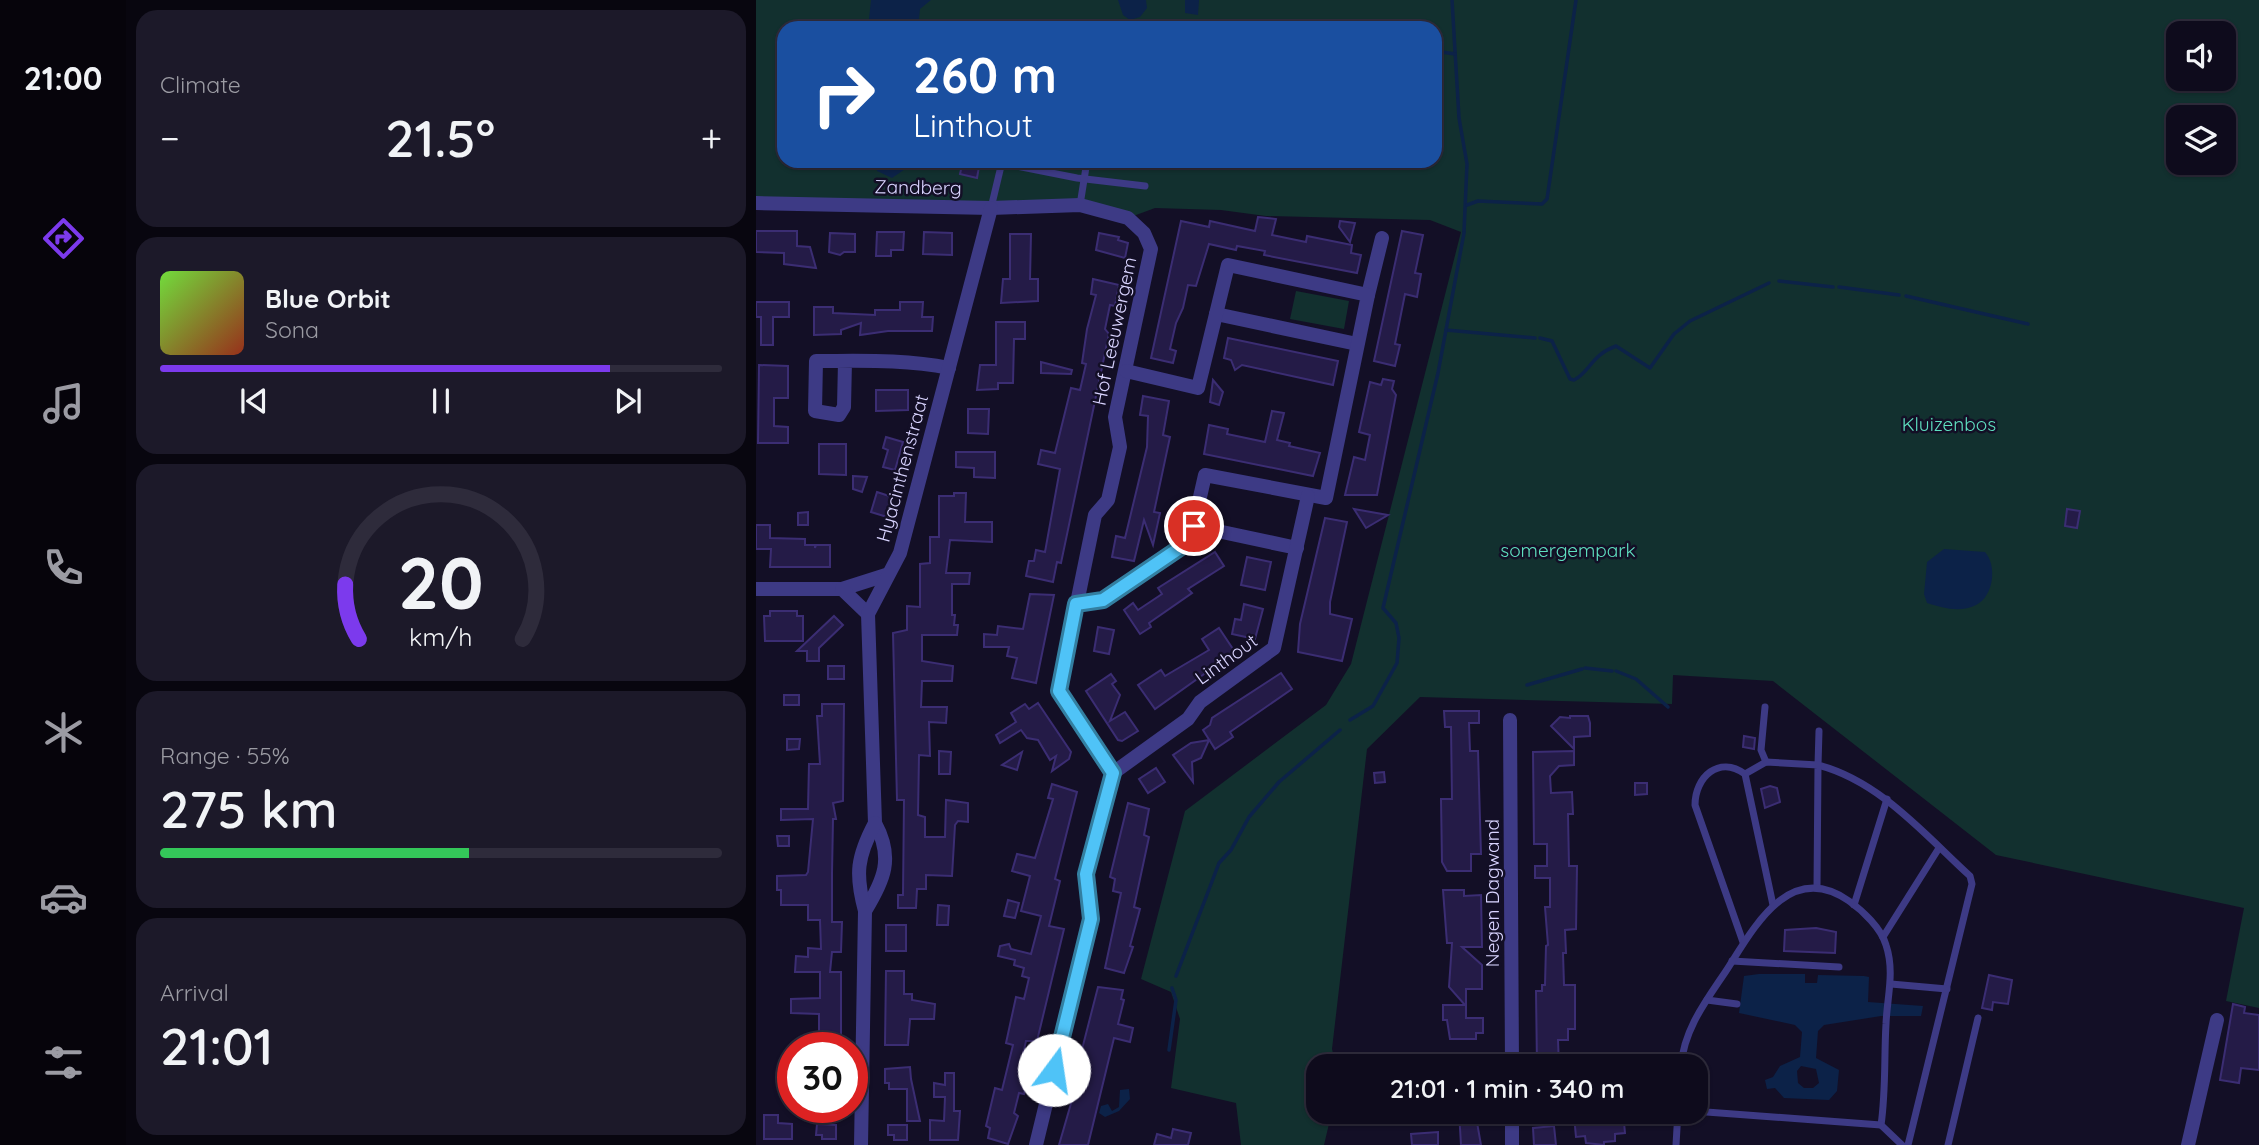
<!DOCTYPE html>
<meta charset="utf-8">
<style>
:root{--surface:#0e0b1c;--page:#1c1929;--text:#f1f3f6;--muted:#9b9ba3;--line:#2e2b3b;--accent:#7c3aed}
body{margin:0;font-family:Quicksand,sans-serif;background:var(--page);color:var(--text);height:100vh;display:flex;flex-direction:column;font-size:26px;white-space:nowrap}
*{box-sizing:border-box;margin:0}
p{font-size:23px;color:var(--muted)}
.icon{flex:none;width:38px;height:38px;fill:none;stroke:currentColor;stroke-width:2;stroke-linecap:round;stroke-linejoin:round}
.map{position:relative;flex:1;overflow:hidden}
.panel{display:flex;flex-direction:column;gap:10px;padding:10px;background:#08060f;width:630px}
.panel>*{flex:none}
.hud{position:absolute;left:21px;top:21px;width:665px;height:147px;border-radius:21px;box-shadow:0 2px 5px #0004,0 0 0 2px var(--line);background:#1a4fa0;color:#fff;overflow:hidden}
.buttons{position:absolute;left:1410px;top:21px;display:grid;gap:14px}
.buttons a{display:grid;place-items:center;width:70px;height:70px;border-radius:14px;background:var(--surface);box-shadow:0 2px 5px #0004,0 0 0 2px var(--line);font-size:35px}
.speed{position:absolute;left:21px;top:1032px;display:flex;gap:14px;font-size:35px;font-weight:700;text-align:center}
.speed>*{display:grid;place-content:center;width:91px;height:91px;border-radius:50%;background:var(--surface);box-shadow:0 2px 5px #0004,0 0 0 2px var(--line);line-height:1}
.speed .limit{border:10px solid #d22;background:#fff;color:#111}
.pin{position:absolute;display:grid;place-items:center;width:60px;height:60px;color:#fff;margin:-30px;border:4px solid #fff;border-radius:50%;box-shadow:0 2px 7px #0007}
.me{position:absolute;width:77px;margin:-38px;rotate:14deg;stroke-linejoin:round;filter:drop-shadow(0 0 5px #0008)}
.turn{display:flex;align-items:center;gap:24px;height:147px;padding:0 21px;font-size:32px}
.turn .icon{width:91px;height:91px;stroke-width:2.5}
.turn b{display:block;font-size:49px;line-height:60px}
.big{font-size:52px;font-weight:600;line-height:1.1}
.panel .widget{flex:1;display:flex;flex-direction:column;justify-content:center;gap:10px;min-width:0;padding:0 24px;border-radius:21px;background:var(--page)}
.panel .dial{align-items:center;gap:0}
.dial svg{height:182px;overflow:visible;fill:none;stroke:var(--line);stroke-width:7;stroke-linecap:round;text-anchor:middle}
.dial text{fill:var(--text);stroke:none}
.song{display:flex;align-items:center;gap:21px}
.cover{width:84px;height:84px;border-radius:10px;background:linear-gradient(135deg,hsl(100 70% 55%),hsl(10 70% 35%))}
.played{height:7px;border-radius:4px;background:linear-gradient(90deg,var(--accent) 80%,var(--line) 80%)}
.keys{display:flex;justify-content:space-around;direction:ltr}
.heat{display:flex;justify-content:space-between;align-items:center;font-size:38px;direction:ltr}
.charge{height:10px;border-radius:5px;background:linear-gradient(90deg,#34c759 55%,var(--line) 0)}
.trip{position:absolute;left:550px;top:1054px;width:402px;height:70px;border-radius:21px;background:var(--surface);box-shadow:0 2px 5px #0004,0 0 0 2px var(--line);font-weight:600;line-height:70px;text-align:center}
main{display:flex;flex:1;min-height:0}
.dock{display:flex;flex-direction:column;width:126px;justify-content:space-around;align-items:center;background:#06040b;color:var(--muted)}
.dock .icon{width:49px;height:49px}
.dock .current{color:var(--accent)}
.dock b{font-size:32px;color:var(--text)}
.map>svg:first-child{display:block}
</style>
<main>
<nav class="dock">
<b>21:00</b>
<svg class="icon current" aria-label="directions" viewBox="0 0 24 24"><path d="M12 3l9 9-9 9-9-9zM9 14v-3h6M13 9l2 2-2 2"/></svg>
<svg class="icon" aria-label="music" viewBox="0 0 24 24"><path d="M9 18V5l10-2v13"/><circle cx="6" cy="18" r="3"/><circle cx="16" cy="16" r="3"/></svg>
<svg class="icon" aria-label="phone" viewBox="0 0 24 24"><path d="M5 4h4l2 5-3 2q2 4 5 5l2-3 5 2v4C11 20 4 13 5 4z"/></svg>
<svg class="icon" aria-label="climate" viewBox="0 0 24 24"><path d="M12 3v18M4 7l16 10M4 17L20 7"/></svg>
<svg class="icon" aria-label="car" viewBox="0 0 24 24"><path d="M5 17H2v-5l4-1 3-4h7l3 4 3 1v5h-3M9 17h6M6 11h13"/><circle cx="7" cy="17" r="2"/><circle cx="17" cy="17" r="2"/></svg>
<svg class="icon" aria-label="filters" viewBox="0 0 24 24"><path d="M4 7h16M4 17h16"/><circle cx="9" cy="7" r="2"/><circle cx="15" cy="17" r="2"/></svg>
</nav>
<section class="panel">
<div class="widget"><p>Climate</p>
<div class="heat"><a>−</a><b class="big">21.5°</b><a>+</a></div>
</div>
<div class="widget">
<div class="song"><i class="cover"></i><div><b>Blue Orbit</b><p>Sona</p></div></div>
<div class="played"></div>
<div class="keys"><svg class="icon" aria-label="previous" viewBox="0 0 24 24"><path d="M18 5L8 12l10 7zM5 5v14"/></svg><svg class="icon" aria-label="pause" viewBox="0 0 24 24"><path d="M8 5v14M16 5v14"/></svg><svg class="icon" aria-label="next" viewBox="0 0 24 24"><path d="M6 5l10 7-10 7zM19 5v14"/></svg></div>
</div>
<div class="widget dial"><svg viewBox="0 0 100 80">
<path d="M14 69A42 42 0 1 1 86 69"/>
<path d="M14 69A42 42 0 0 1 8 45" stroke="#7c3aed"/>
<text x="50" y="56" font-size="32" font-weight="700">20</text>
<text x="50" y="72" font-size="11">km/h</text>
</svg></div>
<div class="widget"><p>Range · 55%</p><b class="big">275 km</b><div class="charge"></div></div>
<div class="widget"><p>Arrival</p><b class="big">21:01</b></div>
</section>
<div class="map">
<svg width="1503" height="1145" viewBox="0 0 1503 1145">
<rect width="100%" height="100%" fill="#130f26"/>
<!-- green -->
<g fill="#12302f" fill-rule="evenodd">
<path d="M0,0H1503V1008L1470,1001L1488,908L1240,855L1017,681L917,675L916,704L664,697L611,749L576,1049L580,1066H562V1111H576L568,1145H485L480,1103L415,1088L424,1019L415,992L385,979L429,811L570,705L595,664L705,232L674,220L510,216L465,210L399,208L372,218L324,205L0,203ZM28,28H679V161H28ZM1423,33H1468V79H1423ZM1423,117H1468V163H1423Z"/>
<polygon points="540,291 593,301 588,329 534,319"/>
</g>
<!-- water -->
<g fill="#0c2248" fill-rule="evenodd">
<polygon points="115,0 175,0 164,9 162,28 132,28 113,19"/>
<polygon points="362,0 390,0 391,8 384,17 374,20 367,15"/>
<polygon points="429,0 443,0 442,15 429,13"/>
<polygon points="120,161 161,161 136,178 121,171"/>
<path d="M1188,549L1229,552C1241,565 1238,596 1220,605C1204,613 1187,608 1171,603L1168,594L1171,562Z"/>
<path d="M1003,974H1049V983H1061L1062,975L1108,976L1113,977L1112,1002L1167,1006L1165,1016H1125L1068,1025L1062,1031L1060,1058L1083,1070L1081,1091L1073,1100L1028,1098L1019,1088L1011,1089L1009,1080L1017,1077L1024,1066L1044,1057L1046,1032L1039,1025L983,1013L988,976ZM1045,1066L1060,1069L1063,1083L1057,1088H1048L1042,1083L1041,1071Z"/>
<polygon points="373,1089 374,1099 363,1111 349,1117 343,1113 345,1106 352,1104 356,1111 363,1107 364,1090"/>
</g>
<g fill="none" stroke-linecap="round" stroke-linejoin="round">
<!-- stream -->
<g stroke="#0c2248" stroke-width="3.5">
<polyline points="696,0 703,118 711,164 708,232"/>
<polyline points="679,51 699,54"/>
<polyline points="711,205 722,201 786,204 791,199 820,0"/>
<polyline points="1023,281 1077,287"/>
<polyline points="1083,287 1143,295"/>
<polyline points="1150,296 1272,324"/>
<polyline points="690,330 779,338"/>
<path d="M784,338L796,341L814,379L818,380C834,372 835,355 860,346L894,368L918,334L934,321L1013,283"/>
<polyline points="829,668 856,671"/>
<polyline points="860,671 880,679 912,707"/>
<polyline points="771,685 826,669"/>
<polyline points="594,720 617,706 641,663 643,638 640,623 627,608 682,373 708,233"/>
<polyline points="420,976 463,863 475,850 493,817 523,782 584,730"/>
<polyline points="413,1050 420,1000 416,988"/>
</g>
</g>
<!-- building -->
<g fill="#241b47" stroke="#3b2d73" stroke-width="2">
<polygon points="207,161 224,161 221,178 204,174"/>
<polygon points="502,217 520,219 516,235 550,242 551,236 596,245 595,253 605,255 601,273 508,255 509,251 481,246 480,250 453,244 440,286 432,285 427,308 420,323 414,349 420,351 417,363 395,358 425,221 453,227 454,221 499,231"/>
<polygon points="584,221 599,223 594,242 583,227"/>
<polygon points="0,231 41,231 41,246 54,247 60,268 28,264 28,253 0,252"/>
<polygon points="646,231 667,235 659,273 665,274 661,297 649,294 639,344 644,345 639,366 618,361"/>
<polygon points="121,232 148,232 147,250 135,250 135,256 120,256"/>
<polygon points="168,232 196,233 196,255 167,254"/>
<polygon points="74,233 99,234 99,252 88,252 84,255 73,252"/>
<polygon points="343,233 363,237 362,240 372,243 369,258 340,250"/>
<polygon points="254,234 275,234 274,279 282,279 282,301 245,303 247,279 254,279"/>
<polygon points="337,279 363,285 359,306 354,305 349,329 353,334 344,377 305,563 301,562 297,582 270,576 273,561 278,561 280,550 289,552 304,469 282,464 285,450 299,453 315,388 324,390 330,364 326,363 331,329 340,295 335,294"/>
<polygon points="0,302 33,302 33,317 17,317 17,345 5,345 5,317 0,317"/>
<polygon points="144,302 167,302 166,317 177,317 176,331 132,331 104,335 105,323 85,330 85,334 58,335 58,307 77,307 77,313 119,315 119,310 144,310"/>
<polygon points="240,322 269,322 269,339 258,339 257,383 242,383 242,389 221,390 224,365 240,365"/>
<polygon points="472,338 582,361 577,385 486,365 479,370 475,360 468,358"/>
<polygon points="285,362 316,370 315,374 285,373"/>
<polygon points="3,365 32,366 32,398 18,398 18,426 32,427 32,443 2,443"/>
<polygon points="627,379 638,381 636,389 640,395 621,495 589,495 598,457 609,460 614,435 603,432 614,382 625,385"/>
<polygon points="457,380 467,392 463,405 454,402"/>
<polygon points="120,390 152,390 152,410 120,411"/>
<polygon points="387,396 413,401 407,435 414,437 398,512 404,513 397,545 388,520 378,561 356,557 360,536 369,538 391,447 392,416 384,415"/>
<polygon points="212,409 233,409 232,434 212,433"/>
<polygon points="516,411 528,413 521,440 534,443 533,446 564,453 557,476 448,454 453,425 472,429 471,434 509,442"/>
<polygon points="130,437 147,442 139,470 127,467 132,450 127,448"/>
<polygon points="63,444 90,444 90,475 63,474"/>
<polygon points="200,452 239,452 239,478 218,477 218,468 200,467"/>
<polygon points="97,476 111,477 106,492 97,489"/>
<polygon points="121,492 136,497 131,517 115,512"/>
<polygon points="198,493 210,493 209,522 236,522 236,542 194,540 190,573 214,573 213,584 196,584 196,615 199,615 198,625 202,625 201,635 166,635 166,661 197,666 196,681 166,681 165,707 191,707 190,723 173,722 174,756 163,755 162,815 169,817 169,837 189,837 190,800 212,803 212,822 202,821 199,825 196,876 170,875 170,889 161,889 160,908 142,908 142,895 147,895 148,800 141,800 137,633 151,630 151,606 164,607 164,564 174,563 174,537 183,537 183,496 198,496"/>
<polygon points="598,509 632,515 610,528"/>
<polygon points="1311,509 1324,511 1321,528 1309,526"/>
<polygon points="52,512 52,525 42,525 42,513"/>
<polygon points="569,518 591,522 574,602 574,614 596,619 586,661 542,652 544,624"/>
<polygon points="0,525 14,525 14,538 49,539 49,545 59,545 59,548 60,545 74,545 74,567 14,567 15,549 0,549"/>
<polygon points="459,552 468,566 432,589 436,593 393,623 395,627 384,634 368,610 377,603 382,610 406,594 402,588"/>
<polygon points="491,557 515,562 509,590 485,585"/>
<polygon points="274,594 298,595 280,683 256,678 261,658 251,656 253,647 228,647 228,634 241,635 242,626 267,629"/>
<polygon points="488,604 507,609 499,639 476,634 479,619 485,620"/>
<polygon points="14,611 41,611 41,616 47,616 47,641 9,641 8,616 14,616"/>
<polygon points="78,616 87,625 63,648 63,661 51,661 51,651 41,651"/>
<polygon points="342,627 358,630 353,654 338,651"/>
<polygon points="463,628 479,652 399,709 382,685 405,670 409,676 453,650 446,639"/>
<rect x="72" y="666" width="16" height="13"/>
<polygon points="525,673 536,689 474,732 477,737 459,749 447,730 454,725 456,718"/>
<polygon points="355,674 360,681 356,684 364,695 354,721 369,712 382,731 366,741 362,740 330,691"/>
<rect x="28" y="695" width="15" height="10"/>
<polygon points="282,703 315,752 313,759 296,771 300,756 294,760 282,740 271,738 265,730 244,743 240,735 260,722 255,713 269,704 273,709"/>
<polygon points="66,704 88,704 87,801 77,803 80,819 77,819 76,873 76,922 86,922 85,952 76,952 74,972 85,972 85,1047 75,1048 63,1048 63,1014 35,1013 35,999 64,998 64,972 39,972 40,956 52,957 52,948 65,949 64,920 52,920 52,905 25,905 25,890 21,890 21,876 50,875 52,872 57,819 25,820 25,809 52,809 53,764 64,764 61,716 66,716"/>
<polygon points="688,711 723,711 723,723 713,723 714,751 722,751 725,854 715,854 715,871 691,871 686,862 685,799 696,799 695,727 689,727"/>
<polygon points="814,716 832,716 834,723 834,736 818,737 818,749 795,726 804,717 814,718"/>
<polygon points="988,736 999,738 998,749 987,747"/>
<polygon points="31,739 44,739 43,749 31,750"/>
<polygon points="453,740 445,758 436,762 437,782 417,755 435,743"/>
<polygon points="183,751 195,752 194,774 183,774"/>
<polygon points="818,751 818,765 803,766 794,776 795,793 816,792 817,814 812,814 813,866 821,866 820,929 809,930 810,953 807,953 808,985 819,985 819,1029 812,1029 812,1040 802,1040 803,1066 781,1066 780,991 786,991 786,985 789,985 790,946 792,945 789,907 794,907 794,878 779,878 779,866 791,866 791,844 778,844 777,752"/>
<polygon points="266,752 261,770 246,765"/>
<polygon points="400,768 409,782 392,793 383,779"/>
<polygon points="628,772 629,782 619,783 618,773"/>
<polygon points="879,783 891,783 891,794 879,795"/>
<polygon points="296,784 321,792 299,879 304,881 293,926 308,929 281,1041 270,1041 265,1063 274,1065 268,1094 263,1093 258,1113 262,1116 252,1144 232,1138 234,1128 230,1126 239,1088 246,1090 257,1045 250,1043 260,997 268,999 273,978 266,976 268,968 258,965 259,960 242,956 244,946 253,944 255,949 275,954 285,916 265,911 274,876 256,871 261,854 279,858 297,799 292,798"/>
<polygon points="1014,786 1021,788 1024,802 1009,808 1005,789"/>
<polygon points="372,803 393,809 388,835 393,837 378,907 384,909 374,946 377,947 368,973 349,968 365,893 357,891 359,879 354,877"/>
<polygon points="21,836 33,836 33,846 22,846"/>
<polygon points="687,890 708,890 708,896 725,895 726,947 706,947 726,965 726,989 710,989 710,1018 727,1018 727,1033 720,1033 720,1039 694,1039 691,1020 687,1020 687,1005 709,1005 693,987 696,943 691,943"/>
<polygon points="252,900 263,903 259,918 248,916"/>
<polygon points="182,905 193,906 192,925 181,925"/>
<rect x="130" y="925" width="20" height="26"/>
<polygon points="1060,928 1080,932 1079,953 1028,951 1029,930"/>
<polygon points="130,971 148,971 148,994 156,994 156,1000 179,1004 178,1019 154,1019 152,1045 129,1045"/>
<polygon points="1233,975 1256,980 1252,1004 1237,1002 1236,1010 1226,1008"/>
<polygon points="342,987 367,990 365,999 368,1000 362,1024 377,1028 374,1042 358,1038 332,1145 303,1145 327,1062 323,1061"/>
<polygon points="1477,1004 1489,1007 1488,1013 1503,1015 1503,1070 1485,1068 1483,1083 1464,1080"/>
<polygon points="154,1067 155,1079 164,1121 151,1121 151,1089 133,1089 133,1083 129,1083 129,1069"/>
<polygon points="189,1073 198,1073 198,1111 204,1111 202,1140 174,1140 174,1120 188,1121 189,1097 178,1097 178,1083 189,1085"/>
<polygon points="703,1111 719,1111 725,1145 705,1145"/>
<polygon points="823,1111 867,1112 869,1133 859,1134 859,1141 848,1142 848,1145 830,1143 829,1136 820,1137 818,1116 823,1115"/>
<polygon points="8,1115 22,1115 22,1123 36,1124 36,1139 8,1139"/>
<polygon points="61,1124 80,1125 80,1139 66,1139 66,1135 60,1135"/>
<polygon points="132,1125 151,1125 151,1140 138,1140 138,1135 132,1135"/>
<polygon points="798,1126 800,1145 778,1145 777,1128"/>
<polygon points="417,1129 435,1133 432,1145 398,1145 401,1134 415,1138"/>
<polygon points="682,1132 682,1145 656,1145 655,1134"/>
</g>
<g fill="none" stroke-linecap="round" stroke-linejoin="round">
<!-- lane -->
<g stroke="#3d3a85" stroke-width="7">
<polyline points="245,163 321,178 389,186"/>
<polyline points="324,205 331,161"/>
<polyline points="235,208 246,162"/>
<polyline points="1009,707 1005,750 1010,762"/>
<path d="M1063,731L1062,765C1124,781 1169,835 1214,876L1216,884L1152,1145"/>
<polyline points="989,774 1010,762 1062,765 1061,887"/>
<polyline points="1098,905 1131,799"/>
<polyline points="1127,937 1183,848"/>
<path d="M987,942L939,805C939,777 963,755 989,774L1017,905"/>
<polyline points="976,961 1083,967"/>
<polyline points="1135,984 1191,989"/>
<polyline points="951,1000 981,1004"/>
<path d="M925,1066C928,1029 950,1001 970,971C997,929 1033,859 1093,901C1107,911 1125,928 1130,945C1139,972 1131,997 1130,1024C1128,1057 1130,1091 1125,1125L1146,1145"/>
<polyline points="937,1111 1125,1125"/>
<polyline points="920,1145 922,1111"/>
<polyline points="1192,1145 1222,1018"/>
</g>
<!-- street -->
<g stroke="#3d3a85" stroke-width="14">
<polyline points="0,203 235,208 324,205 372,218 388,233 395,249 359,417 364,447 352,500 339,515 303,691 357,773 330,874 335,919 280,1145"/>
<polyline points="612,295 626,238"/>
<polyline points="460,314 601,344"/>
<path d="M89,361L88,407L83,415L59,411L60,361C104,361 149,359 193,368"/>
<polyline points="438,526 541,548"/>
<polyline points="0,589 86,589 130,575"/>
<polyline points="86,589 112,614"/>
<polyline points="320,604 347,600 434,541 449,475 570,498 612,295 472,265 442,388 370,371"/>
<polyline points="754,720 756,1066"/>
<polyline points="357,773 432,719 444,702 518,648 552,496"/>
<path d="M109,911C128,880 138,858 119,823L112,614L144,553L235,208"/>
<polyline points="756,1111 756,1145"/>
<path d="M105,1145L109,911C99,874 101,857 119,823"/>
<polyline points="1432,1145 1461,1020"/>
</g>
</g>
<g fill="none" stroke-linecap="round" stroke-linejoin="round">
<!-- route casing -->
<g stroke="#337fa1" stroke-width="18">
<polyline id="route" points="298,1070 335,919 330,874 357,773 303,691 320,604 347,600 434,541 438,526"/>
</g>
<!-- route -->
<use href="#route" stroke="#4fc3f7" stroke-width="12"/>
</g>
<g text-anchor="middle" dominant-baseline="central" stroke-width="5" stroke-linejoin="round" paint-order="stroke">
<!-- street labels -->
<g font-size="19" fill="#d9d4ff" stroke="#130f26">
<text transform="translate(162 187) rotate(1)">Zandberg</text>
<text transform="translate(358 331) rotate(-78)">Hof Leeuwergem</text>
<text transform="translate(146 468) rotate(-75)">Hyacinthenstraat</text>
<text transform="translate(470 659) rotate(-36)">Linthout</text>
<text transform="translate(736 893) rotate(-90)">Negen Dagwand</text>
</g>
<!-- park labels -->
<g font-size="19" fill="#5fe0c0" stroke="#130f26">
<text x="1193" y="424">Kluizenbos</text>
<text x="812" y="550">somergempark</text>
</g>
</g>
</svg>
<div class="buttons">
<a><svg class="icon" aria-label="sound" viewBox="0 0 24 24"><path d="M4 9h4l5-4v14l-5-4H4zM17 9q2 3 0 6"/></svg></a>
<a><svg class="icon" aria-label="layers" viewBox="0 0 24 24"><path d="M12 4l9 5-9 5-9-5zM3 14l9 5 9-5"/></svg></a>
</div>
<div class="speed"><div class="limit">30</div></div>
<div class="pin" style="left:438px;top:526px;background:#d93025"><svg class="icon" aria-label="arrive" viewBox="0 0 24 24"><path d="M6 21V4h12l-3 4 3 4H6"/></svg></div>
<svg class="me" style="left:298px;top:1070px" viewBox="-20 -20 40 40"><circle r="19" fill="#fff"/><path d="M0-13L10 11 0 6-10 11z" fill="#4fc3f7"/></svg>
<div class="trip">21:01 · 1 min · 340 m</div>
<div class="hud">
<div class="turn"><svg class="icon" aria-label="right" viewBox="0 0 24 24"><path d="M7 20v-9h11M14 6l5 5-5 5"/></svg><div><b>260 m</b>Linthout</div></div>
</div>
</div>
</main>
